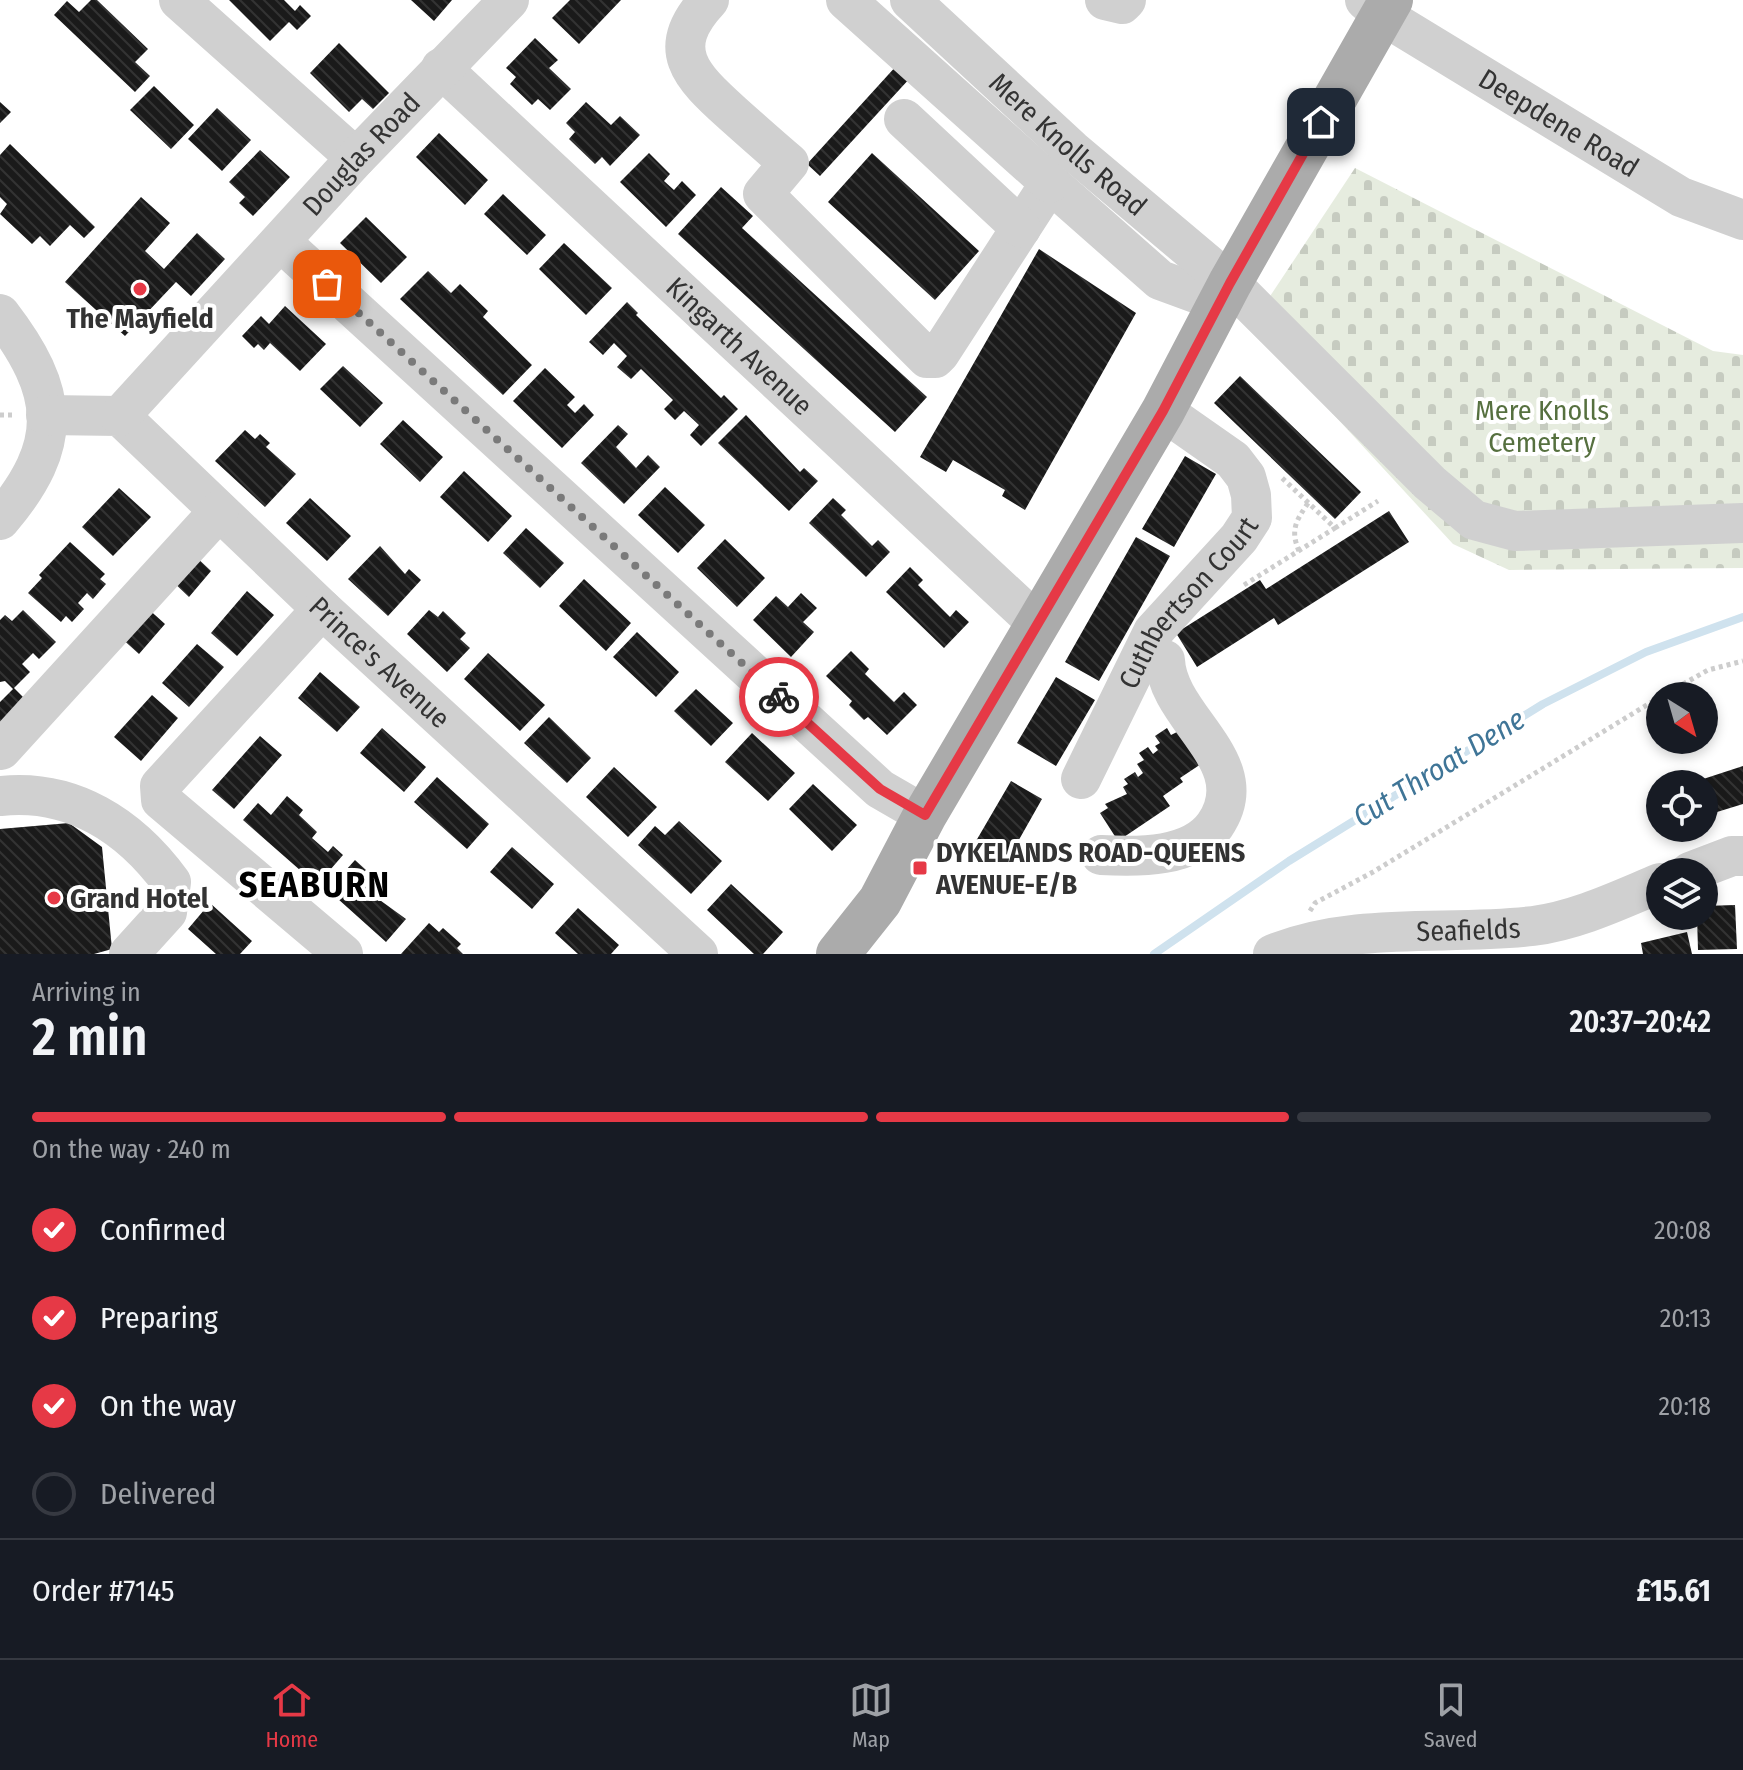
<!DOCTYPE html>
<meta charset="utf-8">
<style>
body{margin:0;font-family:"Fira Sans Condensed",sans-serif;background:#20242c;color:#f1f3f6;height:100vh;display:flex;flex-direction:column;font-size:30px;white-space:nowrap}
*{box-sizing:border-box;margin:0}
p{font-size:26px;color:#9ea1a6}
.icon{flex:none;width:44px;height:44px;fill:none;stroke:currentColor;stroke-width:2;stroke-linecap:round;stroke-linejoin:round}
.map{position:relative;height:954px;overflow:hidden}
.panel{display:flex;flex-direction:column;background:#171b24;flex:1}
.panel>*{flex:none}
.needle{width:52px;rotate:143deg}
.fabs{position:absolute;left:1646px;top:682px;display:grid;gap:16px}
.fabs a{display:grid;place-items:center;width:72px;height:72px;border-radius:50%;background:#171b24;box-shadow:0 4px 12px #0003;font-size:40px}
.pin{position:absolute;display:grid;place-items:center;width:68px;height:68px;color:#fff;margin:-34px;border-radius:16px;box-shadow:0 4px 12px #0006}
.courier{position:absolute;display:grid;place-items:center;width:80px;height:80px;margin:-40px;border:6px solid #e63946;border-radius:50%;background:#fff;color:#222;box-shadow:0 2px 10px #0007}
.head em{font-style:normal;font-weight:600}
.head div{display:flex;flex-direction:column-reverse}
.head{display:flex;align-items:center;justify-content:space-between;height:136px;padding:0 32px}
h1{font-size:52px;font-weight:600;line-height:60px}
.bar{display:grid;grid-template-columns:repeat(4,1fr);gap:12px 8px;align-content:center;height:96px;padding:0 32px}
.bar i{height:10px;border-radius:6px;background:#363941}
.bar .selected{background:#e63946}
.bar p{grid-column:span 4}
.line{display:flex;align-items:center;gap:20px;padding:0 32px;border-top:2px solid #363941}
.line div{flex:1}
ol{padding:0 32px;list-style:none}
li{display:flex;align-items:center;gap:24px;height:88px}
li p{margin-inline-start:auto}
li .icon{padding:8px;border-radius:50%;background:#e63946;color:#fff;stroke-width:4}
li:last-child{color:#9ea1a6}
li i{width:44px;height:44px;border:4px solid #363941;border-radius:50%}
.tabs{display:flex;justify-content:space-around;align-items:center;height:112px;border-top:2px solid #363941;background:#171b24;font-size:22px;color:#9ea1a6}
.tabs a{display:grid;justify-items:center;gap:4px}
.tabs .selected{color:#e63946}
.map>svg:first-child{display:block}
</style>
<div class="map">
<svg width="1743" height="954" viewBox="0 0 1743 954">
<defs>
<pattern id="cemetery-stones" width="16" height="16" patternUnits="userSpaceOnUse" patternTransform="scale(2)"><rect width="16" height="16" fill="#e6ecdf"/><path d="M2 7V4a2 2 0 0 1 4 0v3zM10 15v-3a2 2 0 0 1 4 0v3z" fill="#c6cbc0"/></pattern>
<pattern id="building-back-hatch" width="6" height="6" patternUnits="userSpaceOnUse" patternTransform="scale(2)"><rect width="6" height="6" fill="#1a1a1a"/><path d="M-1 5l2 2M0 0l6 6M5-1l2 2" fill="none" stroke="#333"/></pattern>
</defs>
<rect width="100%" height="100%" fill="#fff"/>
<path fill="url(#cemetery-stones)" d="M1355 168 1713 351 1743 355V568L1509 570 1453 544 1251 325Z"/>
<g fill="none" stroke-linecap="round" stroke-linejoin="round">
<path stroke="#cfe2ee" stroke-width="8" d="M1154 954 1289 861 1543 704 1646 652 1743 617"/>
</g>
<path fill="url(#building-back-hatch)" d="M91 0H97L148 49 135 62 150 76 135 92 54 15 67 1 79 12Z
M229 0H284L295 11 300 5 311 16 297 30 289 22 270 41Z
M411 0H452L434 21Z
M570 0H621L579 44 552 18Z
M535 38 558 60 549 68 571 89 550 110 538 99 532 105 510 84 516 77 506 68Z
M339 43 389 93 373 109 362 99 349 112 310 73Z
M898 64 911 77 820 176 807 164Z
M154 86 194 125 171 149 130 110Z
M0 102 11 112 0 123Z
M586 102 611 125 620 116 640 135 610 166 602 157 595 164 569 139 575 132 566 123Z
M217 108 251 140 222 171 188 139Z
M439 133 488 180 465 205 416 157Z
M10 144 95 227 84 238 70 225 50 246 40 236 32 244 0 214 7 204 0 197V155Z
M260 150 290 177 253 216 239 203 245 197 229 182Z
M649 153 670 174 664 181 674 190 682 181 696 195 666 227 620 182Z
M872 153 979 251 935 300 828 202Z
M721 187 753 216 742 228 927 397 895 432 678 234Z
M503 194 546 235 527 255 484 214Z
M141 197 170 223 145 251 164 269 197 233 225 259 191 296 176 282 125 336 65 282Z
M366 217 407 257 381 283 340 243Z
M564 243 612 288 586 315 539 269Z
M1039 249 1136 313 1025 510 1002 496 1005 490 953 460 946 472 920 457Z
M428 271 451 293 460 284 488 311 483 317 532 365 503 395 400 299Z
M627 302 638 313 636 315 721 398 724 395 738 409 701 446 690 435 699 425 684 411 675 420 664 409 673 400 641 369 631 379 617 367 627 356 614 343 603 355 589 342Z
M285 306 326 344 300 371 270 343 264 350 258 344 254 348 242 336 261 316 269 324Z
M343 366 383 403 360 427 320 389Z
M545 368 575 397 567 405 575 413 584 404 594 415 562 448 513 401Z
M1240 376 1361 492 1335 519 1214 403Z
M746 415 800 472 804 468 818 481 789 511 718 443Z
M403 420 443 457 420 482 380 444Z
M618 425 628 434 616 447 636 468 648 455 660 467 624 504 581 463Z
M245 430 255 439 260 434 270 443 266 447 296 474 265 507 215 461Z
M1185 456 1216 474 1174 547 1142 529Z
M464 471 512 516 488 542 440 497Z
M665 487 705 525 678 553 638 515Z
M119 488 151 517 113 556 82 527Z
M310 498 351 536 327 561 286 523Z
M833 498 846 510 841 515 872 546 878 540 890 552 866 577 809 523Z
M1389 511 1409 542 1278 625 1274 618 1197 667 1176 633 1260 580 1266 589Z
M526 528 564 563 540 588 503 553Z
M1136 537 1170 556 1099 681 1065 662Z
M725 539 765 578 737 607 697 568Z
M70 542 105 574 100 579 106 584 93 599 87 593 78 603 84 609 72 622 66 616 61 622 28 593 42 578 39 575Z
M380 546 405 574 409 569 421 580 388 616 348 579Z
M193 554 211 571 189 597 170 579Z
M910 567 923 580 918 585 950 617 956 610 969 622 944 648 886 592Z
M584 579 631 623 606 651 559 606Z
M247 591 274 615 237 656 211 633Z
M801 593 817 608 803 622 814 632 791 657 753 620 776 596 788 607Z
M145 606 165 624 139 654 119 636Z
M23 610 56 642 39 659 33 653 22 664 30 672 13 689 5 681 0 682V620L5 615 12 621Z
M429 610 438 617 443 611 466 633 460 639 470 648 447 672 407 634Z
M637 632 679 672 656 697 613 657Z
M197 644 224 667 189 707 162 683Z
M851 651 869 669 865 674 894 702 904 692 917 705 887 735 868 717 864 720 849 705 852 701 826 676Z
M488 653 545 705 520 731 464 679Z
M320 672 360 707 337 732 298 698Z
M1056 677 1095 700 1056 766 1017 743Z
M14 688 30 704 0 734V702Z
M696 689 733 723 711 746 674 711Z
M152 695 178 718 141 761 114 737Z
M549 717 591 758 567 783 524 743Z
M382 728 426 767 404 792 360 753Z
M1167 728 1171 735 1179 731 1201 764 1180 778 1183 782 1163 796 1170 806 1118 841 1100 813 1108 808 1105 804 1127 794 1123 787 1128 784 1124 779 1135 772 1138 777 1143 773 1137 764 1144 760 1139 753 1148 747 1153 754 1158 750 1155 746 1160 743 1155 736Z
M752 733 795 773 768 801 725 762Z
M260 736 282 755 234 809 212 790Z
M1743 766V804L1704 816V784L1691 783Z
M614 767 657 807 628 837 586 797Z
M437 777 489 824 467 849 414 802Z
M1011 781 1042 799 1008 859 976 841Z
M813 784 857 825 832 851 789 809Z
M287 796 303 810 299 815 317 832 312 838 328 852 333 846 343 855 317 885 243 820 258 803 271 815Z
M679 821 722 861 691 894 638 845 655 826 665 835Z
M69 823 102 847 112 949 94 954H0V829Z
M512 847 554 884 532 909 490 872Z
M355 860 366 870 359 878 367 884 374 876 386 887 377 898 406 919 386 942 328 890Z
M731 884 783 932 763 954H754L707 910Z
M210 903 252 941 240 954H216L188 929Z
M1735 905 1737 949 1698 950 1697 916H1704V906Z
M578 908 619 945 611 954H578L555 933Z
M429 923 439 932 443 928 461 944 457 948 463 954H401Z
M1687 932 1692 954H1643L1641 943Z"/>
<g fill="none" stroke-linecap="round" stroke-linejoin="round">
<path stroke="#cdcdcd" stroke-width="5" stroke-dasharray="4 4" stroke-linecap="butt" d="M0 415H15
M1335 528 1378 501
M1299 551C1290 530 1296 521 1308 503
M1244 585 1335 528 1281 477
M1662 696 1708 670 1743 661
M1310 911 1315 903 1373 872 1660 697"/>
<g stroke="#d0d0d0" stroke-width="40">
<path d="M179 0 356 158"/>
<path d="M709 0C663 49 691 76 732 113 751 130 770 147 789 163L763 194 927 358H935L940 353 1050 183 1160 280 1220 302"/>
<path d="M846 0 1050 183"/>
<path id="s1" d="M910 0 1072 150 1230 283 1430 483 1474 520 1515 531 1743 523"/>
<path d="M1105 0 1122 4 1126 0"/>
<path id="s2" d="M1365 0 1382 15 1681 197 1743 220"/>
<path id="s3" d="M441 68 1037 623"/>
<path d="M904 119 1021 228"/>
<path d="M281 242 880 789 925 815"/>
<path d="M0 314C60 392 65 444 0 520"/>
<path id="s4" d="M46 415 120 416 322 609 698 954"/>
<path id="s5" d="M120 416 356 158 509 0"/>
<path d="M322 609 160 786 161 800 343 954"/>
<path d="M1 750 219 511"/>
<path id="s6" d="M1081 779 1153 632 1239 538 1252 518 1251 495 1246 477 1233 460 1163 411"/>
<path d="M0 796C72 788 130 826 171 882L167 912 129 954"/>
<path d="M1101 855C1139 857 1192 858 1215 825 1258 762 1167 719 1165 660"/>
<path d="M1690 872 1732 856H1743"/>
<path id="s7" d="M1273 954C1357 921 1446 936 1533 926 1578 920 1619 900 1660 883"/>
</g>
<path stroke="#ababab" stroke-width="44" d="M838 954 880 901 925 815 1163 411 1230 283 1391 0"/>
</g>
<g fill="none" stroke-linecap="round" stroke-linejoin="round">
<path stroke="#7a7a7a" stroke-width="8" stroke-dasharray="0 14.4" d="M327 284 779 697"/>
<path stroke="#e63946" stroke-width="10" d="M779 697 880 789 925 815 1163 411 1230 283 1321 122"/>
</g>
<g fill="#e63946" stroke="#fff" stroke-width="3">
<circle cx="140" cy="289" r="8"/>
<rect x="912" y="860" width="16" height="16" rx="4"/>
<circle cx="54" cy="898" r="8"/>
</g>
<g text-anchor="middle" stroke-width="8" stroke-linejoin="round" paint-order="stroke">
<g font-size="28" fill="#333" stroke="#fff">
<text dy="10" stroke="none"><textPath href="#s2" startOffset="230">Deepdene Road</textPath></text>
<text dy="10" stroke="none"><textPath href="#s1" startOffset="214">Mere Knolls Road</textPath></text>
<text dy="10" stroke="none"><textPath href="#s5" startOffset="356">Douglas Road</textPath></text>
<text dy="10" stroke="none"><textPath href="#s3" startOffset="408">Kingarth Avenue</textPath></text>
<text dy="10" stroke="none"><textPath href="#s6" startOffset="208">Cuthbertson Court</textPath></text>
<text dy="10" stroke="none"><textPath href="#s4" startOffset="432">Prince's Avenue</textPath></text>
<text dy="10" stroke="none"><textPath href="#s7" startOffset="198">Seafields</textPath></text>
</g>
<g font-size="28" font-weight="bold" fill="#333" stroke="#fff" text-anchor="start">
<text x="140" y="328" text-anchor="middle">The Mayfield</text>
<text x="936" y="862">DYKELANDS ROAD-QUEENS<tspan x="936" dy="32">AVENUE-E/B</tspan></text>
<text x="70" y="908">Grand Hotel</text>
</g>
<g font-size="28" fill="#56703f" stroke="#fff">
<text x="1542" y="420">Mere Knolls<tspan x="1542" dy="32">Cemetery</tspan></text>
</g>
<g font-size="30" font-style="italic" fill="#3f7597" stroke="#fff">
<text transform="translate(1439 768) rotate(-32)" y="10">Cut Throat Dene</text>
</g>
<g font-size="36" font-weight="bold" letter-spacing="2" fill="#000" stroke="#fff">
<text x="315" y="897">SEABURN</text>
</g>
</g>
</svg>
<div class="fabs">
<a><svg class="needle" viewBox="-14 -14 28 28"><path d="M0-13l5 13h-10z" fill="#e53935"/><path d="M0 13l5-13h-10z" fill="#9ea1a6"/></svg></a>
<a><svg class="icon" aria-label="locate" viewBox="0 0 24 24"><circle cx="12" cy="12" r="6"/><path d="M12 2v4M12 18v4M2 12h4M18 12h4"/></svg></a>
<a><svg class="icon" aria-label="layers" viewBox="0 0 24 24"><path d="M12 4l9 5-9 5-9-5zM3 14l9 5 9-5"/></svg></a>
</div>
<div class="pin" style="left:327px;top:284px;background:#ea580c"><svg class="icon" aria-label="bag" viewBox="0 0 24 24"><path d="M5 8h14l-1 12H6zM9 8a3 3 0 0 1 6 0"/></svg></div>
<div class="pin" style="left:1321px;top:122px;background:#1f2937"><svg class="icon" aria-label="home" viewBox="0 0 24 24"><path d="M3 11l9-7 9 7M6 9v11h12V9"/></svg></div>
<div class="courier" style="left:779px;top:697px"><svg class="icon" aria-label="bike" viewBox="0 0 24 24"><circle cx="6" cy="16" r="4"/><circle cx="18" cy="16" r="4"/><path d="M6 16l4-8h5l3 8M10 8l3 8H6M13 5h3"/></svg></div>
</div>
<section class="panel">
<div class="head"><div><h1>2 min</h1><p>Arriving in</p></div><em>20:37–20:42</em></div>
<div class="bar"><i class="selected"></i><i class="selected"></i><i class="selected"></i><i></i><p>On the way · 240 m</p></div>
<ol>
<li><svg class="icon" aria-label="check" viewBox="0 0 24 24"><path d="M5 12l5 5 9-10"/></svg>Confirmed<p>20:08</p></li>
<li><svg class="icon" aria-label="check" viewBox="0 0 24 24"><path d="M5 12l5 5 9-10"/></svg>Preparing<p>20:13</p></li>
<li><svg class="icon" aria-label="check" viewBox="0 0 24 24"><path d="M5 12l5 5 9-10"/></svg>On the way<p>20:18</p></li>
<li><i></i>Delivered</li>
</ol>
<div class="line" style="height:104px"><div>Order #7145</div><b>£15.61</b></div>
</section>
<nav class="tabs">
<a class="selected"><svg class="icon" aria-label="home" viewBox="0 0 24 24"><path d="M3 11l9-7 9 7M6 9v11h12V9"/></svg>Home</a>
<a><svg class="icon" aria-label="map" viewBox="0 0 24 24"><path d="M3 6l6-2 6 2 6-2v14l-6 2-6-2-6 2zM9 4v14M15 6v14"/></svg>Map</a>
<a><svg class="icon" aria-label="saved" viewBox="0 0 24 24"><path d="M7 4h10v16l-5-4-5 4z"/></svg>Saved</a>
</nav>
